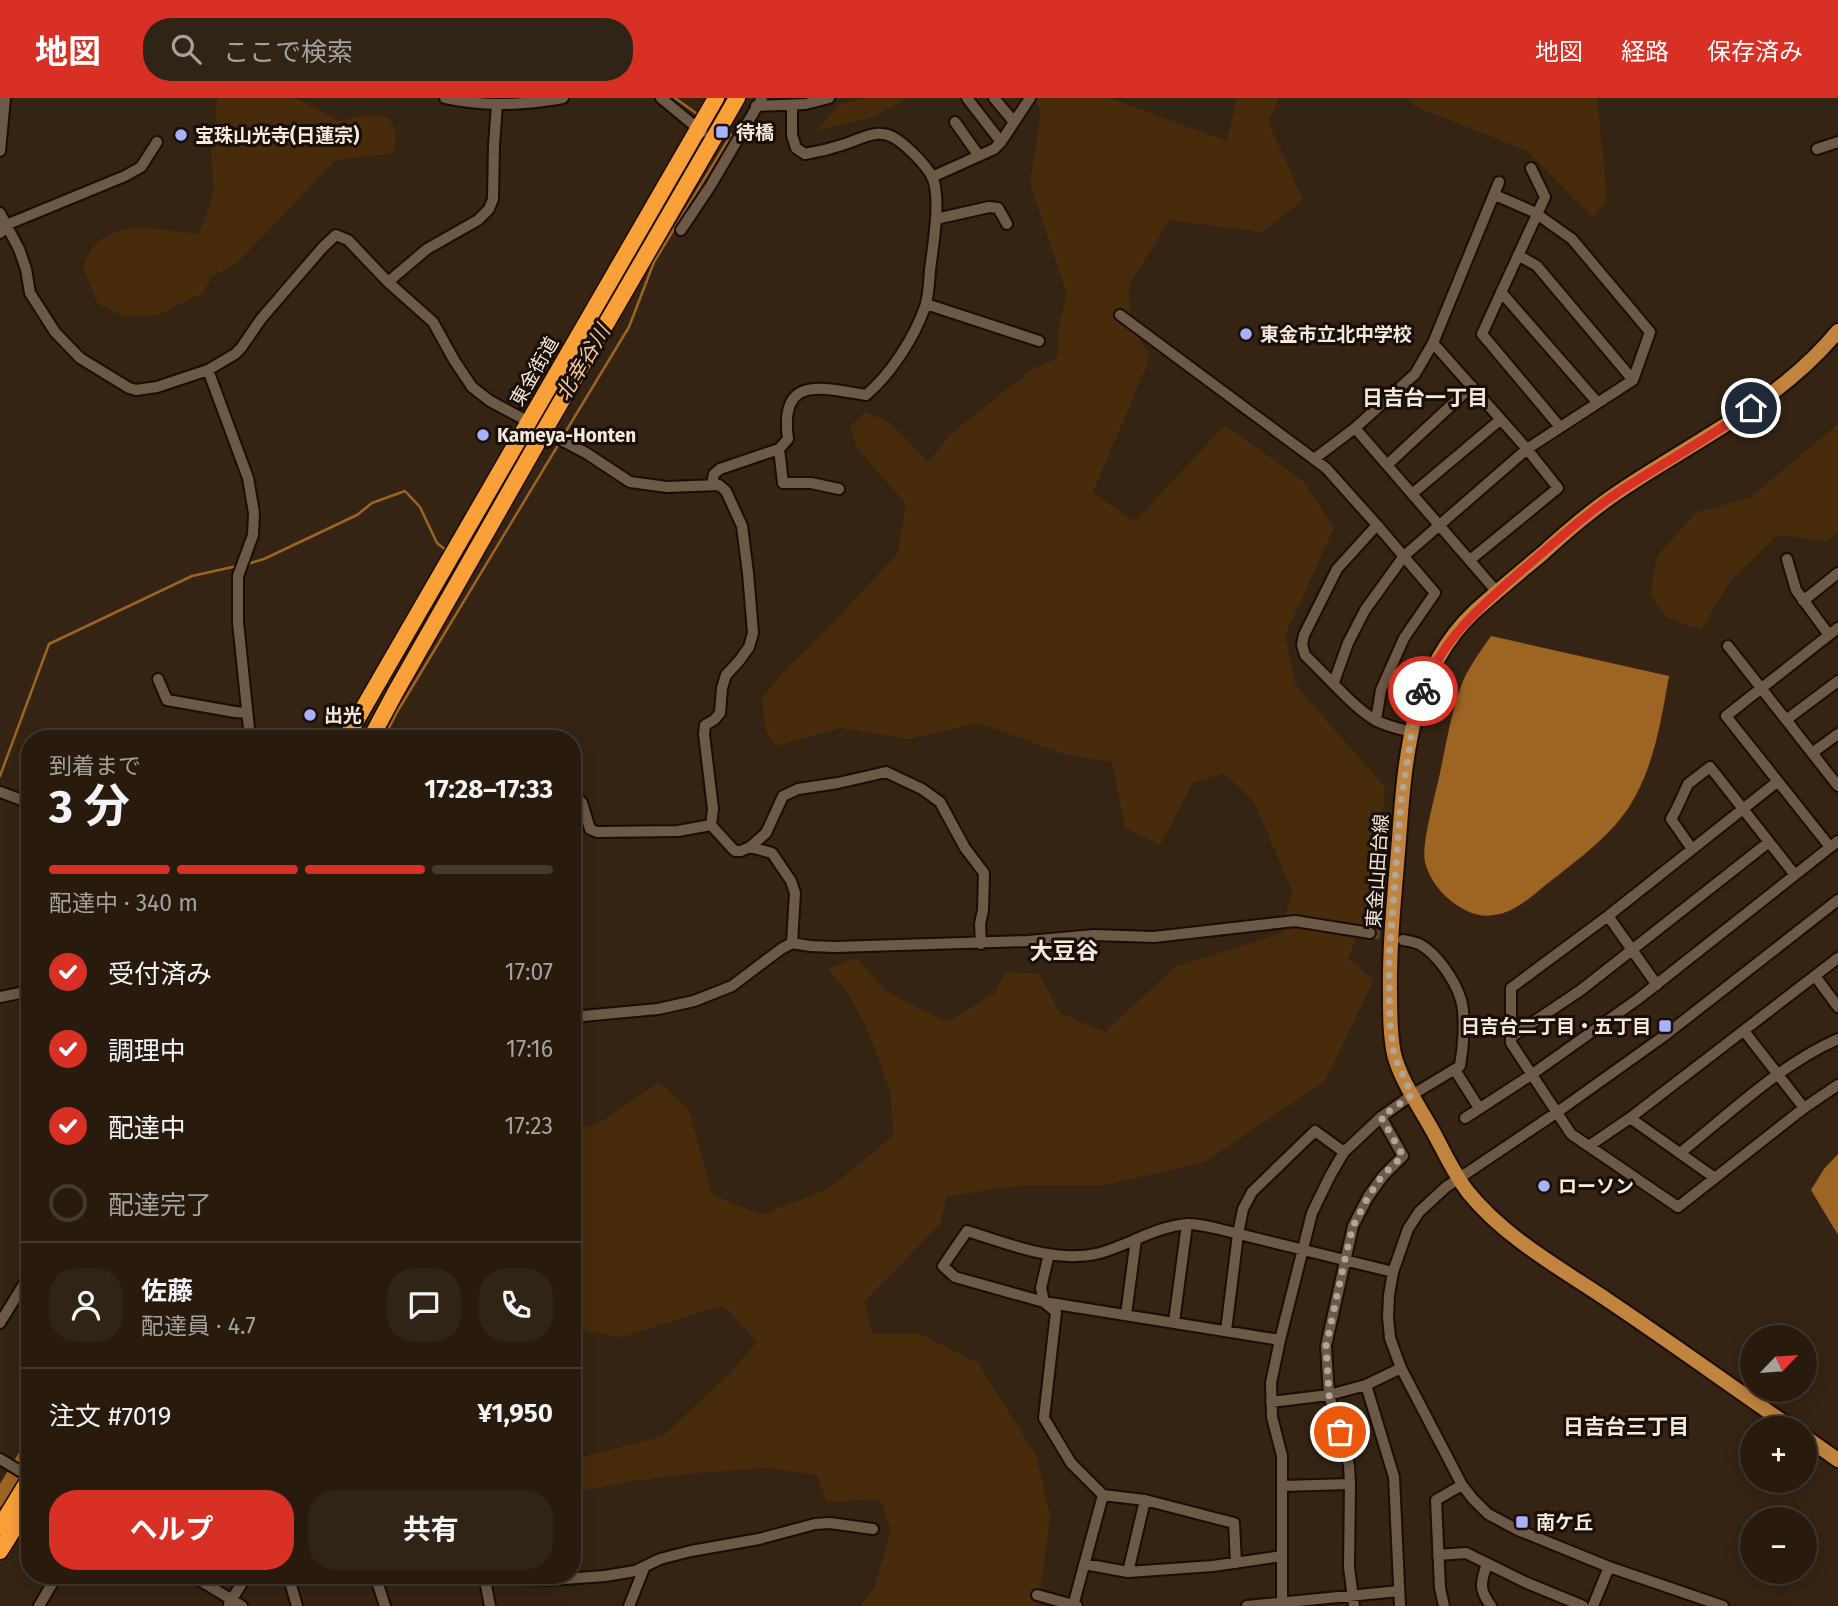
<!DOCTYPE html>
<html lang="ja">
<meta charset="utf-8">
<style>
body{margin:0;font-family:"Fira Sans","Noto Sans JP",sans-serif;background:#302417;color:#f1f3f6;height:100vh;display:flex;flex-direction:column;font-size:26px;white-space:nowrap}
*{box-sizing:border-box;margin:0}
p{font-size:23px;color:#a5a19e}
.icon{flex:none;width:38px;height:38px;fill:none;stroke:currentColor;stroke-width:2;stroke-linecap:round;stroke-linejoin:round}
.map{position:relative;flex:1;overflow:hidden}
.panel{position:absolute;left:21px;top:632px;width:560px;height:854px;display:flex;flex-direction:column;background:#281b0e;border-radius:28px;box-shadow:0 4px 18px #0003,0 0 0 2px #44392e}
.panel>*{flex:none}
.needle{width:46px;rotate:65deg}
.buttons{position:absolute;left:1740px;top:1227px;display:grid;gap:14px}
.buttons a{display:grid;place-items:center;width:77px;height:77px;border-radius:50%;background:#281b0e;box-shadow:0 4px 18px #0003,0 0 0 2px #44392e;font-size:35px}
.pin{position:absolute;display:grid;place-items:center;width:60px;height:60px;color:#fff;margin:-30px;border:4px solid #fff;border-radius:50%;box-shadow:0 2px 7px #0007}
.courier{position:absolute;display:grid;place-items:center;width:70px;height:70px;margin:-35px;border:5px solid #d93025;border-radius:50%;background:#fff;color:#222;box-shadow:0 2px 9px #0007}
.headline em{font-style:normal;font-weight:700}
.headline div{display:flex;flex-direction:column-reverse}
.headline{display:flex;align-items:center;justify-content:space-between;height:119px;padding:0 28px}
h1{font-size:46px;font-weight:700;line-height:52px}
.bar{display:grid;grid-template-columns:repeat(4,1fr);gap:10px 7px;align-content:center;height:84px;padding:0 28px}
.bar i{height:9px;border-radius:5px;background:#44392e}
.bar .selected{background:#d93025}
.bar p{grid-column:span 4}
.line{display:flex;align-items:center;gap:18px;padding:0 28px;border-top:2px solid #44392e}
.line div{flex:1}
.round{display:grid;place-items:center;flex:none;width:74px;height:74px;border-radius:28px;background:#302417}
ol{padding:0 28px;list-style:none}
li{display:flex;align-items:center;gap:21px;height:77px}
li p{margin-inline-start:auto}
li .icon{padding:7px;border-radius:50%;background:#d93025;color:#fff;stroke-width:4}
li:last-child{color:#a5a19e}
li i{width:38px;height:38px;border:4px solid #44392e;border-radius:50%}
.button{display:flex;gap:14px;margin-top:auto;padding:14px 28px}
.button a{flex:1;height:80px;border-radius:28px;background:#d93025;color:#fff;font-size:28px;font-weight:700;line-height:80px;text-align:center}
.button a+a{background:#302417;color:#f1f3f6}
header{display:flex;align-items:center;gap:42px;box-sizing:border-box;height:98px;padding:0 35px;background:#d93025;color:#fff}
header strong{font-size:33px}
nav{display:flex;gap:38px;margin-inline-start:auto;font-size:24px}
.search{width:490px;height:63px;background:#302417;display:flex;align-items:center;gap:18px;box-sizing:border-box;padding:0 24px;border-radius:28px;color:#a5a19e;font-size:26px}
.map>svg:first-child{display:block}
</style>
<header>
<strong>地図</strong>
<div class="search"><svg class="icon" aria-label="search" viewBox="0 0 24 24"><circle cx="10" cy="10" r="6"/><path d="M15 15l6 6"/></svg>ここで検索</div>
<nav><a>地図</a><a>経路</a><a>保存済み</a></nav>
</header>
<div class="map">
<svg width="1838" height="1508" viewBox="0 0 1838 1508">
<rect width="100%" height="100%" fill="#352413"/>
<path fill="#482b0a" d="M217 0H295L340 23 366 17 389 20 396 35 393 55 336 62 238 164 211 179 203 195 157 217 125 218 98 206 83 170C85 165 87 159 90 154 114 117 164 134 199 136L214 94 211 51 215 32Z
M862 0H908L870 20 816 33 838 8Z
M1034 0H1109L1227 43 1237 0H1279L1268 24 1303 102 1262 134 1170 122 1129 187 1130 222 1150 260 1093 394 1134 424 1225 327 1303 383 1334 430 1285 537 1295 585 1316 611 1385 689 1376 794 1348 860 1374 882 1325 983 1205 1064 1105 1087H1024L947 1098 940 1126 864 1204 873 1236H920L978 1265 1037 1359 1050 1419 1038 1508H860L874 1490 891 1433 880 1401 827 1404 817 1377 767 1370 693 1375 632 1383 572 1395V1362L663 1338 729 1276 757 1244 723 1207 622 1239 572 1231V1029L595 1028 659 984 689 1012 712 1097 762 1117 828 1091 894 1037 890 993 866 928 846 892 828 871 856 860 888 894 947 924 995 895 1005 874 1039 876 1060 915 1105 934 1175 869 1282 835 1292 792 1254 704 1224 675 1193 685 1160 747 1125 730 1112 664 1068 657 978 625 909 641 841 630 776 648 766 632 762 601 785 572 817 542 898 455 906 406 857 350 850 329 865 314 889 324 928 364 952 335 1030 273 1057 260 1058 233 1067 195 1030 85 1041 13Z
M1408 0H1597L1607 100 1593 120 1527 53 1414 8Z
M1838 326V435L1826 443 1778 437 1731 482 1701 532 1666 519 1650 497 1657 458 1696 415 1751 399Z"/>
<path fill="#9d6424" d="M1491 538 1669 578C1661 623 1654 670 1629 709 1609 739 1580 760 1552 782 1535 795 1517 814 1494 817 1478 820 1464 813 1451 803 1439 793 1429 780 1425 764 1421 746 1436 695 1440 675 1446 646 1451 616 1461 588 1468 570 1480 554 1491 538Z
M1838 1056V1137L1811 1092 1824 1071Z"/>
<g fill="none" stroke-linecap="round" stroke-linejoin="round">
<path stroke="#9d6424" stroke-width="2.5" d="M675 0 700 18
M563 338 629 229 654 164 731 37 724 33
M247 466 264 461 357 417 372 405 405 393 420 409 437 445 446 452
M384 640 397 614 560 344
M0 678 49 546 192 478 237 468"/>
<path stroke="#9d6424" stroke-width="16" d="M0 1401 30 1352"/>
<path stroke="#524231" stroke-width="10" stroke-dasharray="10 5" stroke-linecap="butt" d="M1370 835 1397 840"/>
<g stroke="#1c0d00" stroke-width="14">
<path id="minor" d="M445 0C483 9 524 7 563 0
M661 0 702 34
M967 0 1001 44
M994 0 1014 24
M756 8 806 6 829 0
M955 24 979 58
M1817 51 1838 44
M0 53 5 0
M1531 70 1545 99 1482 236 1560 329
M932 79 994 51 1001 44 1030 0
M0 115 19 151 26 171 30 195 55 234 80 260 129 290 136 292 157 289 208 272 235 256 241 250 261 221 323 149 336 137 348 142 388 184 427 151 478 122 489 111 493 101 494 47 497 6
M936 121 989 109 998 110 1007 126
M681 132 711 87 762 0
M0 135 6 127 125 78 141 69 157 44
M1518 157 1537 168 1633 282
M388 184 433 224 454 262 472 289 490 303 529 324
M1501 194 1597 304
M926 206 1039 243
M1120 217 1326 370 1377 427 1435 495 1404 540 1381 592 1376 622
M1433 245 1527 351 1558 390 1470 462
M208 272 248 380 254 415 253 437 238 478V524L250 640
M1355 330 1497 494
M544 333 586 355 630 384 667 389 719 387 726 393 742 428 748 475 753 535 749 549 739 563 726 577 722 590 720 615 714 622 705 627 704 636 713 711 711 727
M779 351 783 385H811L839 391
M1314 361 1355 330 1415 276 1433 245 1499 84
M1387 367 1472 288
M712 387 714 376 720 371 779 351 788 341C779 276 822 290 866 297 891 276 914 240 925 209 929 197 929 183 930 172 933 148 941 103 933 81 928 68 901 41 888 37 873 32 856 43 842 47 830 51 818 54 805 56L796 50 792 37V7
M1412 396 1500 322
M1377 427 1337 471 1304 537 1302 547 1305 557C1325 576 1352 608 1375 622 1386 628 1400 631 1412 634
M1787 461 1796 492 1829 537
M1803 503 1838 475
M1728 548 1838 688
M158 581 167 602 235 614 247 615
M1334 584 1348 545 1365 512 1404 458 1527 351 1633 282 1650 234 1572 141 1534 114 1495 97
M1786 622 1838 583
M154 638 166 640
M1812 655 1838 636
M1777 684 1608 818 1511 890V945L1571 1036 1678 1109 1804 1010 1838 987
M572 693 582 705 590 731 597 734 678 733 711 727
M0 694 30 705
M711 727 731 749 735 753H741L750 749 766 735 783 698 798 691 838 685 886 674 922 691 940 704 965 750 984 775 983 812 980 826 981 846
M750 749 772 755 791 783 795 795 792 845
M1830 749 1726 618 1838 530
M1692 751 1671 721 1676 712 1688 686 1710 669 1795 777
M1608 818 1657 887
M1815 878 1838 909
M0 899 30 893
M572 919 658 911 694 903 732 888 781 851 792 845 810 848 835 849 1028 843 1094 837 1154 839 1295 823 1370 835
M1744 933 1804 1010
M1511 939 1581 892 1769 744
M1455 972 1479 1010
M1465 1020 1531 977 1638 901 1838 743
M1630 1020 1715 1080
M1589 1048 1630 1020 1838 860
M1680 1055C1728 1017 1782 965 1838 941
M1049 1156 1041 1190 1044 1204 1056 1214 1044 1320 1071 1365 1103 1397 1145 1402 1234 1425 1236 1465
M1126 1217 1136 1141
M1174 1224 1187 1126
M0 1225 30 1176
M1226 1233 1238 1136 1243 1111 1252 1094 1315 1033 1344 1054
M1280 1242 1044 1204 955 1179 943 1168 967 1133C1009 1146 1056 1166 1100 1155 1129 1147 1157 1128 1188 1126 1197 1126 1206 1128 1215 1130L1393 1174
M1366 1287 1394 1379 1400 1508
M1271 1304 1329 1297 1366 1287 1401 1270
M0 1361 30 1379
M1282 1388 1350 1386
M1438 1457 1466 1455 1527 1485 1583 1508
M1487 1465C1481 1485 1478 1490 1491 1508
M1084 1466 1128 1474 1213 1468 1282 1458
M1128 1474 1145 1402
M191 1477 242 1508
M288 1477 297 1508
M375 1477 385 1508
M484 1477 490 1508
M500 1477 520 1481 550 1482 605 1478 635 1473 660 1461 691 1453 759 1441 815 1426 830 1425 873 1431
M1037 1497 1077 1508
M1282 1505V1358L1272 1319 1271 1285 1280 1242 1312 1115 1330 1078 1344 1054 1381 1019 1412 997 1460 968C1463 951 1466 920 1461 902 1456 884 1437 855 1419 846 1414 844 1408 843 1403 842
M229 1506 247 1477
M39 1508 57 1477
M629 1508 645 1468
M1073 1508 1103 1397
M1247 1508 1399 1493
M1354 1508 1349 1469 1350 1386 1349 1367 1329 1297 1326 1248 1353 1128 1368 1099 1383 1078 1403 1058 1381 1019
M1444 1508 1440 1490 1436 1402 1462 1387
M1593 1508 1609 1469
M1723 1508 1609 1469 1518 1432 1488 1416 1473 1401 1462 1387 1401 1270 1390 1240 1388 1219 1389 1197 1393 1174 1408 1131 1419 1114 1446 1089 1556 1015 1664 938 1838 802"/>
</g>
<g stroke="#1c0d00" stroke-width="18">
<path id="major" d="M1792 1330C1731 1288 1670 1244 1609 1203 1560 1170 1505 1140 1468 1094 1451 1072 1441 1046 1427 1023 1415 1002 1400 980 1394 956 1390 937 1390 917 1390 897 1389 845 1395 793 1399 741 1405 659 1411 574 1474 514 1496 494 1519 475 1542 456 1566 434 1590 413 1617 395 1693 343 1779 305 1838 233
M1804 1338 1838 1362"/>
</g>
<g stroke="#1c0d00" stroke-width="19">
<path id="highway" d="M346 640 716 0
M371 640 395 595 544 333 737 0
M0 1429 30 1380
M0 1453 30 1405"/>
</g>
<use href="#minor" stroke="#6c5947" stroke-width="10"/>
<use href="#major" stroke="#c1843f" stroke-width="14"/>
<use href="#highway" stroke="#faa039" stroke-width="16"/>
</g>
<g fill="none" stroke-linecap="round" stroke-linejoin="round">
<path stroke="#b2a497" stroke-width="7" stroke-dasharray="0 12.6" d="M1340 1334 1329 1297 1326 1248 1345 1161 1353 1128 1368 1099 1382 1078 1403 1058 1381 1019 1412 997 1394 957 1390 925 1389 862 1401 703 1412 634 1423 593"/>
<path stroke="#d93025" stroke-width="9" d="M1423 593C1441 542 1481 508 1520 474 1553 446 1584 417 1620 393 1663 365 1709 340 1751 310"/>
</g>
<g fill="#a7b1fc" stroke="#170f08" stroke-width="2.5">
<rect x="715" y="27" width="14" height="14" rx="3.5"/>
<circle cx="181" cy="37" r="7"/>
<circle cx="1246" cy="236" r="7"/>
<circle cx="483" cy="337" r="7"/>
<circle cx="310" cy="617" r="7"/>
<rect x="1658" y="921" width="14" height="14" rx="3.5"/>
<circle cx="1544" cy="1088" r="7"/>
<rect x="1515" y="1417" width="14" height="14" rx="3.5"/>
</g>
<g text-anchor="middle" stroke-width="6" stroke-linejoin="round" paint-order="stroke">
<g font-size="19" font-weight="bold" fill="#f5e9de" stroke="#170f08" text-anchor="start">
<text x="736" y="41">待橋</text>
<text x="195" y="44">宝珠山光寺(日蓮宗)</text>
<text x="1260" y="243">東金市立北中学校</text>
<text x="497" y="344">Kameya-Honten</text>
<text x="324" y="624">出光</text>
<text x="1651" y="935" text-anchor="end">日吉台二丁目・五丁目</text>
<text x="1558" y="1095">ローソン</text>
<text x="1536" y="1431">南ケ丘</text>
</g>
<g font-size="19" fill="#f5e9de" stroke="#170f08">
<text transform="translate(534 273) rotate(-60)" y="7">東金街道</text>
<text transform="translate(1377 773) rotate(-86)" y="7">東金山田台線</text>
</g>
<g font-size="21" font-style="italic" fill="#f7c798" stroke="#170f08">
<text transform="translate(583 265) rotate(-59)" y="7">北幸谷川</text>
</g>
<g font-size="21" font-weight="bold" fill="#f5e9de" stroke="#170f08">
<text x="1425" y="307">日吉台一丁目</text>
<text x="1626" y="1336">日吉台三丁目</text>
</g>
<g font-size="23" font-weight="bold" fill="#f5e9de" stroke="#170f08">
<text x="1064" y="861">大豆谷</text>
</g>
</g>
</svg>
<div class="buttons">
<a><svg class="needle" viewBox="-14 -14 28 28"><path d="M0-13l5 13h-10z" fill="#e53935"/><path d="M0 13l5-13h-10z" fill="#a5a19e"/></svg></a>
<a>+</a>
<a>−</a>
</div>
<div class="pin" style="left:1340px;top:1334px;background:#ea580c"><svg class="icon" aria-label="bag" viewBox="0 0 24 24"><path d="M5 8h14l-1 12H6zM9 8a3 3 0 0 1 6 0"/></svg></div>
<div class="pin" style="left:1751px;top:310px;background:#1f2937"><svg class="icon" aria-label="home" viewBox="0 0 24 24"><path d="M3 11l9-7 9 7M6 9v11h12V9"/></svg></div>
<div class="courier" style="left:1423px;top:593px"><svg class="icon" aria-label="bike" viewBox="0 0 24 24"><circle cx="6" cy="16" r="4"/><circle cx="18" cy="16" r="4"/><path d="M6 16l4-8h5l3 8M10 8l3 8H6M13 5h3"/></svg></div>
<section class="panel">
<div class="headline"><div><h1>3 分</h1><p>到着まで</p></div><em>17:28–17:33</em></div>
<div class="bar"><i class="selected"></i><i class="selected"></i><i class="selected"></i><i></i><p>配達中 · 340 m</p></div>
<ol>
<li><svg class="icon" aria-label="check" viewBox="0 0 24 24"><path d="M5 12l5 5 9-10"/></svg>受付済み<p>17:07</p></li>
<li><svg class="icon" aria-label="check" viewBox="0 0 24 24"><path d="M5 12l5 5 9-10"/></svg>調理中<p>17:16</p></li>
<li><svg class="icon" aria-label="check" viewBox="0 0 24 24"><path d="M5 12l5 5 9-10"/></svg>配達中<p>17:23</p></li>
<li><i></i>配達完了</li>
</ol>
<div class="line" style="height:126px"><a class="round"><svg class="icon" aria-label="person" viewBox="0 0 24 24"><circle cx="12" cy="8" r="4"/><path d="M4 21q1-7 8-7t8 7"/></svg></a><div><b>佐藤</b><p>配達員 · 4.7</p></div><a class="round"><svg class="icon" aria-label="chat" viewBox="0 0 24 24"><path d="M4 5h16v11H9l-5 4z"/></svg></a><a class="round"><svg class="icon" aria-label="phone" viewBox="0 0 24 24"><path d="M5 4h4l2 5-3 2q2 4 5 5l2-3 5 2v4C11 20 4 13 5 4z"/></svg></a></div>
<div class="line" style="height:91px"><div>注文 #7019</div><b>¥1,950</b></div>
<div class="button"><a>ヘルプ</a><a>共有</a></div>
</section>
</div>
